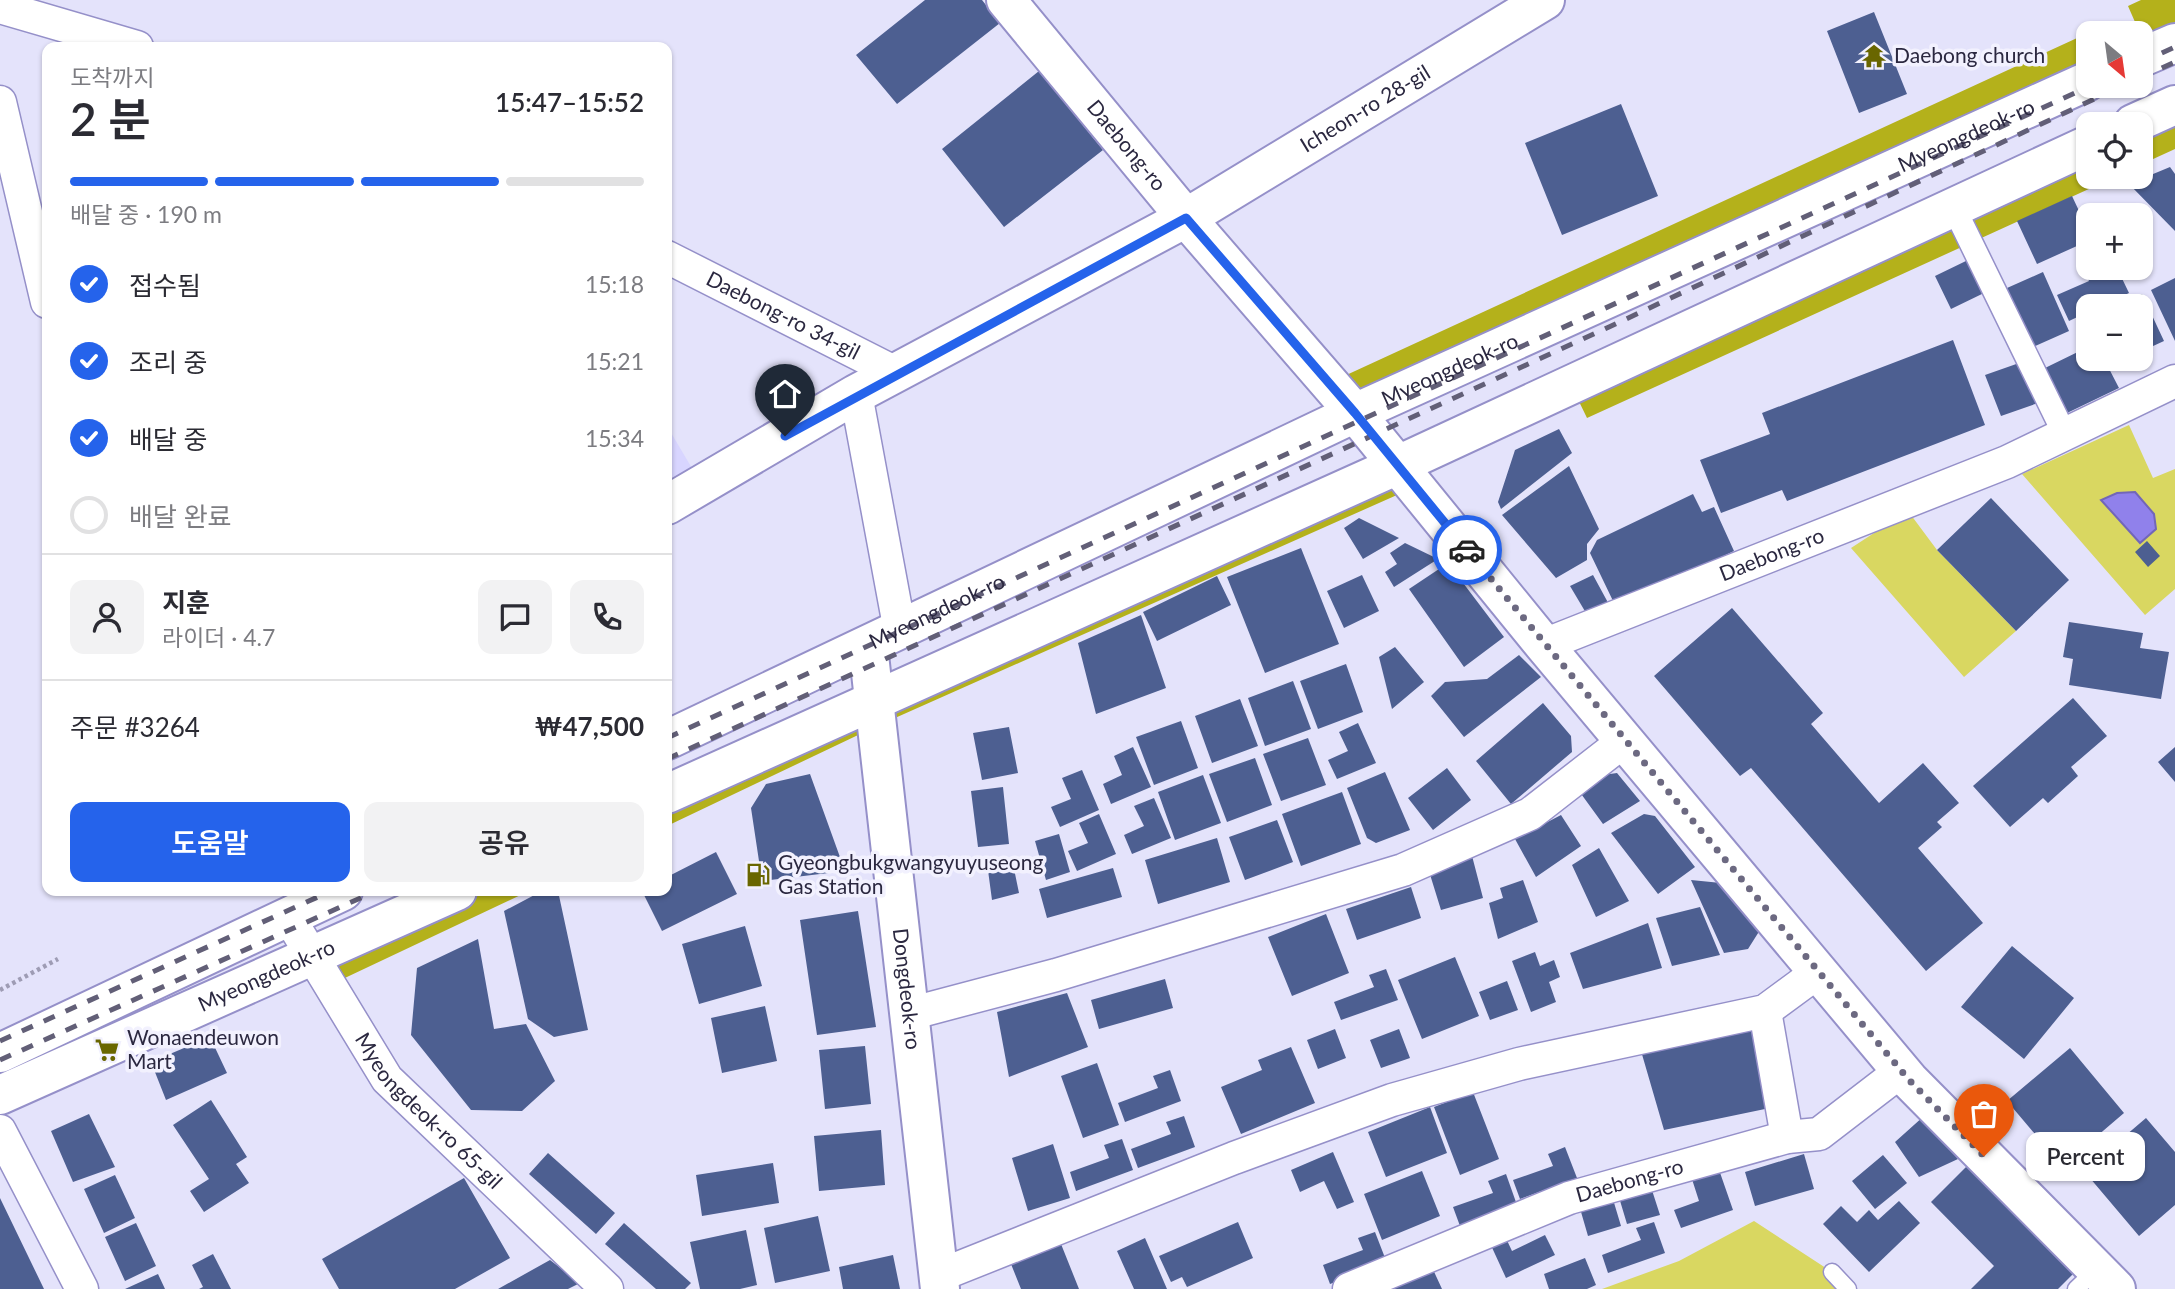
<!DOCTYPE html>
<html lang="ko">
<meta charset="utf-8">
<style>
body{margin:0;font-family:Lato,"Noto Sans KR",sans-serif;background:#f2f2f3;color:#2b2b33;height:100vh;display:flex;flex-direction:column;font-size:26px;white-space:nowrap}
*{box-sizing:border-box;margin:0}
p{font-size:23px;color:#7c7c81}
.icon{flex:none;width:38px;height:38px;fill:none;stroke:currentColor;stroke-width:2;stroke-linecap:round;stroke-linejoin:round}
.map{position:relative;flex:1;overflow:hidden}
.side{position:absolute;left:42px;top:42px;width:630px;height:854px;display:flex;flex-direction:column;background:#fff;border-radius:14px;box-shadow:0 2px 5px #0004}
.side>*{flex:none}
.needle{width:46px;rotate:151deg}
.controls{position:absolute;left:2076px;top:21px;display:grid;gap:14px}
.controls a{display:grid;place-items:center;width:77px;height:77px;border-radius:14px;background:#fff;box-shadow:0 2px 5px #0004;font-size:35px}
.pin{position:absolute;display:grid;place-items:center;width:60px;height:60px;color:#fff;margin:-72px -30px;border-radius:50% 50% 50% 0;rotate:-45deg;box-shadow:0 0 7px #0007}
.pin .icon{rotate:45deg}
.courier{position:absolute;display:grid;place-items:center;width:70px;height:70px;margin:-35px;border:5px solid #2563eb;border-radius:50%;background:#fff;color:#222;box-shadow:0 2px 9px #0007}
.bubble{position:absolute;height:49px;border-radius:14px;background:#fff;box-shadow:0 2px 5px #0004;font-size:23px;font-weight:600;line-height:49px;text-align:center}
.headline em{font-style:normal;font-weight:600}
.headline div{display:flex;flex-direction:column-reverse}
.headline{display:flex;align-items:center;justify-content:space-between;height:119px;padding:0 28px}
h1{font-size:46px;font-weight:600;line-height:52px}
.bar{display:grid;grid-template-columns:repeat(4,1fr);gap:10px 7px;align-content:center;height:84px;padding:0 28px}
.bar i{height:9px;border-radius:5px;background:#e1e1e2}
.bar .selected{background:#2563eb}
.bar p{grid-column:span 4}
.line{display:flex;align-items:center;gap:18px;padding:0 28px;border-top:2px solid #e1e1e2}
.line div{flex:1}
.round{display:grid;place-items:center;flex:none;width:74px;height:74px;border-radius:14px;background:#f2f2f3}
ol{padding:0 28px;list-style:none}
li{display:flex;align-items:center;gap:21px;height:77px}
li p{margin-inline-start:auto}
li .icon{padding:7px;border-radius:50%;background:#2563eb;color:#fff;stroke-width:4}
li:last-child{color:#7c7c81}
li i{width:38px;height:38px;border:4px solid #e1e1e2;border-radius:50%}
.cta{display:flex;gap:14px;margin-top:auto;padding:14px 28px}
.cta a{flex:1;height:80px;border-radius:14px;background:#2563eb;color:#fff;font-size:28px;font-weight:600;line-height:80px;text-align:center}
.cta a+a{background:#f2f2f3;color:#2b2b33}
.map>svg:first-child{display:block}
</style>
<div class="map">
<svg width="2175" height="1289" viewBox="0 0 2175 1289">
<rect width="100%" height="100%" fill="#e4e3fb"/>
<path fill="#d8d5ff" d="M667 426 696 475 667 492Z"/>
<path fill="#d9d761" d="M2129 425 2153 478 2175 469V589L2145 615 2022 474Z
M1908 511 1937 550 2016 631 1964 677 1851 548Z
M1754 1221 1832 1272 1848 1289H1602L1679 1261Z"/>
<path fill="#b4b11b" d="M2141 0H2175V43L2149 54 2128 6Z
M2088 33V82L1355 413 1329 383Z
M2175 105V149L2140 165V124Z
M2088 145V177H2115L1587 418 1571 385Z
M1398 465 1415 487 877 726 667 826V794Z
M457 891H529L330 985 313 957Z"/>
<path fill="#9081eb" stroke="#7266b8" stroke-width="2" d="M2135 492 2154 514 2156 529 2140 543 2101 500 2117 493Z"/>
<path fill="#4d5f91" d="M925 0H982L1000 23 897 104 856 55Z
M1874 12 1907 94 1859 113 1827 31Z
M1039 71 1103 150 1004 227 942 149Z
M1621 104 1658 196 1562 235 1525 143Z
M2170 167 2175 174V231L2129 184Z
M2072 196 2088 230V241L2037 264 2017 221Z
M2088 250V268H2117L2129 293 2101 306H2088V312L2069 321 2057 295 2089 281 2077 255Z
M1968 260 1984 293 1951 309 1935 276Z
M2043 272 2069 331 2033 347 2007 288Z
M2175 278V341L2151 290Z
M2142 294 2164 341 2140 352V306H2116Z
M1953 340 1985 425 1787 501 1782 490 1721 513 1700 460 1770 434 1762 413Z
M2088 347V359H2104L2119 388 2067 413 2045 368Z
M2022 362 2038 403 2001 416 1985 375Z
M1559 429 1572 453 1501 509 1498 502 1515 450Z
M1569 466 1599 529 1587 544V560L1556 578 1502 515Z
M1693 494 1702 512 1714 507 1734 551 1621 605 1614 603 1590 553 1597 540Z
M1991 498 2069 580 2016 631 1937 550Z
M1359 518 1399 538 1363 559 1344 528Z
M2147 541 2160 556 2148 567 2135 552Z
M1405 543 1438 559 1394 587 1385 572 1397 564 1390 553Z
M1301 548 1339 644 1265 673 1227 577Z
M1448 563 1504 637 1464 667 1409 589Z
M1362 575 1379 611 1344 628 1327 591Z
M1593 575 1612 610 1589 618 1570 586Z
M1217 576 1231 605 1157 641 1143 612Z
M1732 608 1823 713 1811 724 1879 803 1923 763 1959 803 1937 822 1942 827 1918 848 1983 923 1926 971 1751 768 1740 776 1654 676Z
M1141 615 1166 688 1096 714 1078 643Z
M2069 622 2143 633 2140 648 2169 652 2161 699 2069 685 2073 659 2063 657Z
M1395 647 1424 682 1392 709 1379 657Z
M1519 655 1541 677 1464 737 1431 696 1445 682 1487 679Z
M1346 664 1363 712 1318 729 1300 681Z
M1293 681 1311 729 1265 746 1248 698Z
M2073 698 2107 736 2071 767 2078 776 2048 803 2043 798 2010 827 1973 786Z
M1240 699 1258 746 1212 763 1195 716Z
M1543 703 1571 736 1572 752 1511 804 1476 761Z
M1181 721 1198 768 1154 785 1136 737Z
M1358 723 1376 763 1337 779 1328 760 1348 751 1339 732Z
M1009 727 1018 773 982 780 973 733Z
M1308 738 1326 785 1281 801 1263 754Z
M1133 747 1151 787 1111 804 1103 784 1122 775 1114 756Z
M2175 747V782L2158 762Z
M1255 758 1272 805 1227 822 1209 774Z
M1447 768 1471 800 1433 830 1408 798Z
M1082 770 1099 810 1060 827 1051 807 1071 799 1062 778Z
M1385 772 1410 830 1376 843 1367 838 1347 788Z
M1617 773 1640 801 1603 824 1579 791 1603 775Z
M810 774 845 871 762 881 751 808 766 784Z
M1203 775 1221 823 1175 840 1158 792Z
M1003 787 1009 844 978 847 971 791Z
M1342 792 1361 844 1301 866 1282 814Z
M1154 798 1171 838 1132 854 1124 835 1144 826 1134 806Z
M1099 814 1116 854 1077 871 1068 851 1088 843 1079 823Z
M1644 814 1655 816 1695 867 1658 894 1611 833Z
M1561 815 1581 846 1536 877 1515 839Z
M1277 820 1293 862 1245 880 1229 837Z
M1059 834 1070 872 1046 880 1035 841Z
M1217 838 1230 882 1158 904 1145 860Z
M1599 848 1629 901 1596 917 1572 865Z
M716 852 737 894 662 931 642 891H667V877Z
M1471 852 1483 898 1441 910 1428 868Z
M1012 859 1019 893 992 900 987 863Z
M1113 868 1122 897 1047 918 1039 889Z
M1523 880 1538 922 1498 939 1489 903 1503 898 1500 888Z
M1691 880 1721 883 1760 930 1748 949 1724 953Z
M1411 887 1421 918 1357 940 1346 909Z
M542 891H558L588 1030 554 1037 528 1019 504 911Z
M1700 907 1720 955 1672 966 1656 918Z
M858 911 876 1027 817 1035 800 920Z
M1326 914 1349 973 1292 996 1268 937Z
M1648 923 1662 968 1583 989 1570 953Z
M745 926 762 986 699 1004 682 944Z
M478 939 494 1029 526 1024 555 1081 522 1111 471 1110 411 1035 417 968Z
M2012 946 2074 998 2024 1059 1961 1007Z
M1535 952 1540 966 1554 960 1560 977 1549 982 1556 1002 1531 1012 1512 961Z
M1455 957 1479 1016 1422 1039 1398 980Z
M1386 969 1398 1000 1341 1020 1334 1002 1374 987 1369 975Z
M1165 979 1173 1008 1099 1029 1091 1000Z
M1507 981 1518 1010 1490 1020 1479 992Z
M1067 993 1088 1047 1009 1077 997 1012Z
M765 1006 777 1061 722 1073 711 1018Z
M1748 1022 1761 1036 1774 1103 1765 1109 1664 1130 1639 1044Z
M1335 1029 1346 1058 1318 1069 1307 1040Z
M1399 1029 1410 1058 1381 1068 1370 1040Z
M210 1037 227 1073 166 1100 151 1062Z
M865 1046 871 1104 825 1109 819 1050Z
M1291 1047 1315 1103 1241 1134 1221 1087 1262 1070 1258 1060Z
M2070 1048 2124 1113 2062 1166 2007 1101Z
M1097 1063 1119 1125 1083 1138 1061 1076Z
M1170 1070 1181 1101 1125 1122 1118 1103 1158 1088 1153 1076Z
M1473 1092 1499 1159 1460 1175 1434 1107Z
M211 1100 247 1157 236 1164 249 1183 204 1212 190 1191 209 1179 173 1125Z
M1430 1107 1447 1153 1386 1177 1368 1132Z
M89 1114 115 1167 73 1182 51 1131Z
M1184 1116 1195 1147 1138 1168 1131 1149 1171 1134 1166 1122Z
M1924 1116 1958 1159 1919 1177 1895 1142Z
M2146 1118 2175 1152V1205L2139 1236 2084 1171Z
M881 1130 885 1185 819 1191 814 1136Z
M1122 1139 1133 1170 1076 1191 1070 1172 1109 1158 1104 1145Z
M1053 1144 1070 1198 1028 1211 1012 1158Z
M1565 1147 1577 1178 1520 1199 1513 1180 1553 1166 1548 1154Z
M1333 1152 1354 1202 1337 1209 1324 1181 1300 1192 1291 1170Z
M548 1153 615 1213 596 1234 529 1174Z
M1804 1154 1814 1189 1755 1206 1745 1172Z
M1883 1155 1907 1183 1875 1209 1852 1181Z
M1977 1156 2083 1264 2058 1289H1971L1994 1266 1931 1202Z
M773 1163 779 1203 702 1216 696 1175Z
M1717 1164 1733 1210 1681 1228 1674 1210 1699 1201 1690 1173Z
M1422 1171 1440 1216 1382 1240 1364 1194Z
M1506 1174 1517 1205 1460 1226 1453 1207 1493 1193 1488 1181Z
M115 1175 135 1218 104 1233 84 1189Z
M464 1178 510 1258 455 1289H339L322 1259Z
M1650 1184 1660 1215 1627 1224 1618 1194Z
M1612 1196 1621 1226 1588 1236 1579 1205Z
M0 1198 44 1289H0Z
M1899 1201 1920 1223 1869 1272 1823 1224 1841 1206 1857 1222 1869 1210 1878 1220Z
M818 1216 830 1271 775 1283 764 1228Z
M1238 1222 1253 1258 1187 1287 1182 1277 1171 1282 1159 1256Z
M1654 1222 1665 1253 1608 1273 1602 1255 1641 1240 1636 1228Z
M136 1223 156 1266 125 1281 105 1237Z
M624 1223 691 1283 685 1289H656L605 1244Z
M746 1230 757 1285 740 1289H700L690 1242Z
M1375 1232 1387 1263 1330 1284 1323 1265 1363 1250 1358 1238Z
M1504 1234 1512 1251 1545 1235 1555 1255 1506 1278 1489 1241Z
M1145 1238 1167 1289H1134L1117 1251Z
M1059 1239 1079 1289H1021L1011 1264Z
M213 1254 231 1289H199L203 1287 192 1265Z
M893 1255 900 1289H843L839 1267Z
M1585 1258 1596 1285 1587 1289H1549L1544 1274Z
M550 1260 580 1283 568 1289H498Z
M1430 1263 1442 1289H1391L1388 1282Z
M158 1274 165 1289H125Z"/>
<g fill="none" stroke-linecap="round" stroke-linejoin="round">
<g stroke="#9590c9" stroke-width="19">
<path id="service" d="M1832 1272 1848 1289
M2076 1289 2097 1269"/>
</g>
<g stroke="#9590c9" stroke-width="26">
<path id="pedestrian" d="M1954 208 2065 435"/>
</g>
<g stroke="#9590c9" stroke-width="35">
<g id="minor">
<path d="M0 7 137 47"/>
<path d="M0 102 47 302"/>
<path id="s1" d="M667 257 898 374"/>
<path d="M856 394 900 631"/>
<path id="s2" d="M1544 645 2007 462 2175 381"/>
<path id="s3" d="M288 916 387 1079 607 1289"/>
<path d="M1765 1011 1787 1137"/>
<path d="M909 1014 1056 975 1403 870 1530 814 1624 741"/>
<path d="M0 1131 82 1289"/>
<path d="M938 1276 1234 1158 1392 1100 1519 1064 1765 1011 1818 972"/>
<path id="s4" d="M1349 1289 1569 1198 1787 1137 1819 1134 1901 1071"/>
</g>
</g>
<g stroke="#9590c9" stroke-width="42">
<g id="tertiary">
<path id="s5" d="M1006 0 1186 218 1355 413 1544 645 1909 1080 2116 1289"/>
<path id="s6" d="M667 505 856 394 1186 218 1545 0"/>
<path id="s7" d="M868 646 940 1289"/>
</g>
</g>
<g stroke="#9590c9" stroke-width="42">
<g id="secondary">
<path d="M2140 58 2175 43"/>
<path d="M2133 124 2175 105"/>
<path id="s8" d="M667 740 1355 413 2088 81"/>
<path d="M667 794 1398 465 2088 145"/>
<path d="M0 1053 343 891"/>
<path id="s9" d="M0 1095 457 891"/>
</g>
</g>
<path stroke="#9e9cb4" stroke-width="4.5" stroke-dasharray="3.5 3.5" stroke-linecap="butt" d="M0 990 58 959"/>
<use href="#service" stroke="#fff" stroke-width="16"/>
<use href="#pedestrian" stroke="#fff" stroke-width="23"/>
<use href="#minor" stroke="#fff" stroke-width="32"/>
<use href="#tertiary" stroke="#fff" stroke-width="38"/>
<use href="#secondary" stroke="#fff" stroke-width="38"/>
<path stroke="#625f77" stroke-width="5" stroke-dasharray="12 12" stroke-linecap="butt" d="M2140 63 2175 47
M2140 78 2175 62
M667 738 2090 86
M667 759 1609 327 2122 86
M0 1041 331 891
M0 1060 376 891"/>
</g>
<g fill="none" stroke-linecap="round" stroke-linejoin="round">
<path stroke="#6c6981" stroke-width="7" stroke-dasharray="0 12.6" d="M1467 550 1909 1080 1984 1156"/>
<path stroke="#2563eb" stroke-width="9" d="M785 436 1186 218 1355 413 1467 550"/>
</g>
<defs>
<g id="temple-bare" transform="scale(1.89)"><path d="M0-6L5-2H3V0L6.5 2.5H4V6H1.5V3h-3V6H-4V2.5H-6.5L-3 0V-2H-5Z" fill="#696600" stroke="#f2f1fe" stroke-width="2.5" paint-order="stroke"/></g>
<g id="fuel-bare" transform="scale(1.89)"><path d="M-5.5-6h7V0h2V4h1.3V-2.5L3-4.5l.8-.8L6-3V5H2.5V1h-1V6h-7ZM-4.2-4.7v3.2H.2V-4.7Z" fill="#696600" stroke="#f2f1fe" stroke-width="2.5" paint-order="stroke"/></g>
<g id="supermarket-bare" transform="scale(1.89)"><path d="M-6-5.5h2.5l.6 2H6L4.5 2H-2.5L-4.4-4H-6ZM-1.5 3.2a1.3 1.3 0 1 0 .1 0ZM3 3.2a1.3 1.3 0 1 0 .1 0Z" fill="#696600" stroke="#f2f1fe" stroke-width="2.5" paint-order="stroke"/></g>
</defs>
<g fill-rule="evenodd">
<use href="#temple-bare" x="1874" y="56"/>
<use href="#fuel-bare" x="758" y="875"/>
<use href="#supermarket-bare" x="107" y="1050"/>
</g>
<g text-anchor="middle" stroke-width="7" stroke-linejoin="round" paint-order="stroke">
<g font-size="21" fill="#2b2840" stroke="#f2f1fe" text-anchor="start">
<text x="1894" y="63">Daebong church</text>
<text x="778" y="870">Gyeongbukgwangyuyuseong<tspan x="778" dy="24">Gas Station</tspan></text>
<text x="127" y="1045">Wonaendeuwon<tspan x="127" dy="24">Mart</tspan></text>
</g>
<g font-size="21" fill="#2b2840" stroke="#f2f1fe">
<text dy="7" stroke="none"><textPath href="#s6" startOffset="803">Icheon-ro 28-gil</textPath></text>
<text dy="7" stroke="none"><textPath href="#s8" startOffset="1433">Myeongdeok-ro</textPath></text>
<text dy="7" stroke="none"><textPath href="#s5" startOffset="189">Daebong-ro</textPath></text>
<text dy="7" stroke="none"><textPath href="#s1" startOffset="130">Daebong-ro 34-gil</textPath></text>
<text dy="7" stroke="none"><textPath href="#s8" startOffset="866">Myeongdeok-ro</textPath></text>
<text dy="7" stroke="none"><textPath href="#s2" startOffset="245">Daebong-ro</textPath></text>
<text dy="7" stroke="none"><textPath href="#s8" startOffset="299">Myeongdeok-ro</textPath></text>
<text dy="7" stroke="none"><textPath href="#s9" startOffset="292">Myeongdeok-ro</textPath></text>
<text dy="7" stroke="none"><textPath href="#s7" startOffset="345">Dongdeok-ro</textPath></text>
<text dy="7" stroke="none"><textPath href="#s3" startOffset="242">Myeongdeok-ro 65-gil</textPath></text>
<text dy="7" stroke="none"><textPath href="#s4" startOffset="301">Daebong-ro</textPath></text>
</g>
</g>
</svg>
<div class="controls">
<a><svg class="needle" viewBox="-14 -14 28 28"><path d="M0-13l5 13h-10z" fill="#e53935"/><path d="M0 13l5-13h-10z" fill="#7c7c81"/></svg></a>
<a><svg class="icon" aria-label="locate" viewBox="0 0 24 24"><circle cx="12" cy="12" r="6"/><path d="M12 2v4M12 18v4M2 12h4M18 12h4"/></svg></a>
<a>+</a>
<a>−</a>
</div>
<div class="pin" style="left:1984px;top:1156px;background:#ea580c"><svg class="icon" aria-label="bag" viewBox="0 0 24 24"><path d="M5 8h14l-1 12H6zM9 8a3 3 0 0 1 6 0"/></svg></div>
<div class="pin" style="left:785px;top:436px;background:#1f2937"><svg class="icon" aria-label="home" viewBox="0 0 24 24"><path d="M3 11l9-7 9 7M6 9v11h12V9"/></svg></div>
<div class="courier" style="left:1467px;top:550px"><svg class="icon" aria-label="car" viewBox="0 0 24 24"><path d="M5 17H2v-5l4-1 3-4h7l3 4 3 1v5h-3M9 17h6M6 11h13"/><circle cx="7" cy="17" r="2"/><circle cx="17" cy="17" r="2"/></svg></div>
<div class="bubble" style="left:2026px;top:1132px;width:119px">Percent</div>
<section class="side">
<div class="headline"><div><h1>2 분</h1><p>도착까지</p></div><em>15:47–15:52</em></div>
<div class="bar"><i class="selected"></i><i class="selected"></i><i class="selected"></i><i></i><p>배달 중 · 190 m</p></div>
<ol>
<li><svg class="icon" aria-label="check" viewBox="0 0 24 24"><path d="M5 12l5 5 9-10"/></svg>접수됨<p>15:18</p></li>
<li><svg class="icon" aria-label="check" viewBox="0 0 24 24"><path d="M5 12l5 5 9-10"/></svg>조리 중<p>15:21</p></li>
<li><svg class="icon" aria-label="check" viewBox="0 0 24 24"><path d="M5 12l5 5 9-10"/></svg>배달 중<p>15:34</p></li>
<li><i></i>배달 완료</li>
</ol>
<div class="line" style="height:126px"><a class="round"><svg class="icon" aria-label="person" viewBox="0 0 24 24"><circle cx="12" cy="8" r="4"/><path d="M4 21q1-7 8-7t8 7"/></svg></a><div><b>지훈</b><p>라이더 · 4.7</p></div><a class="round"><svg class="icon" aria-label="chat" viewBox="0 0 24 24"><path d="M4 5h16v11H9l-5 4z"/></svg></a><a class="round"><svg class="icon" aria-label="phone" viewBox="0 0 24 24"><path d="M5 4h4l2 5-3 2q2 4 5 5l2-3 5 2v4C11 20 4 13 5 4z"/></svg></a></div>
<div class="line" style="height:91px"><div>주문 #3264</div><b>₩47,500</b></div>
<div class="cta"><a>도움말</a><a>공유</a></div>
</section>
</div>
